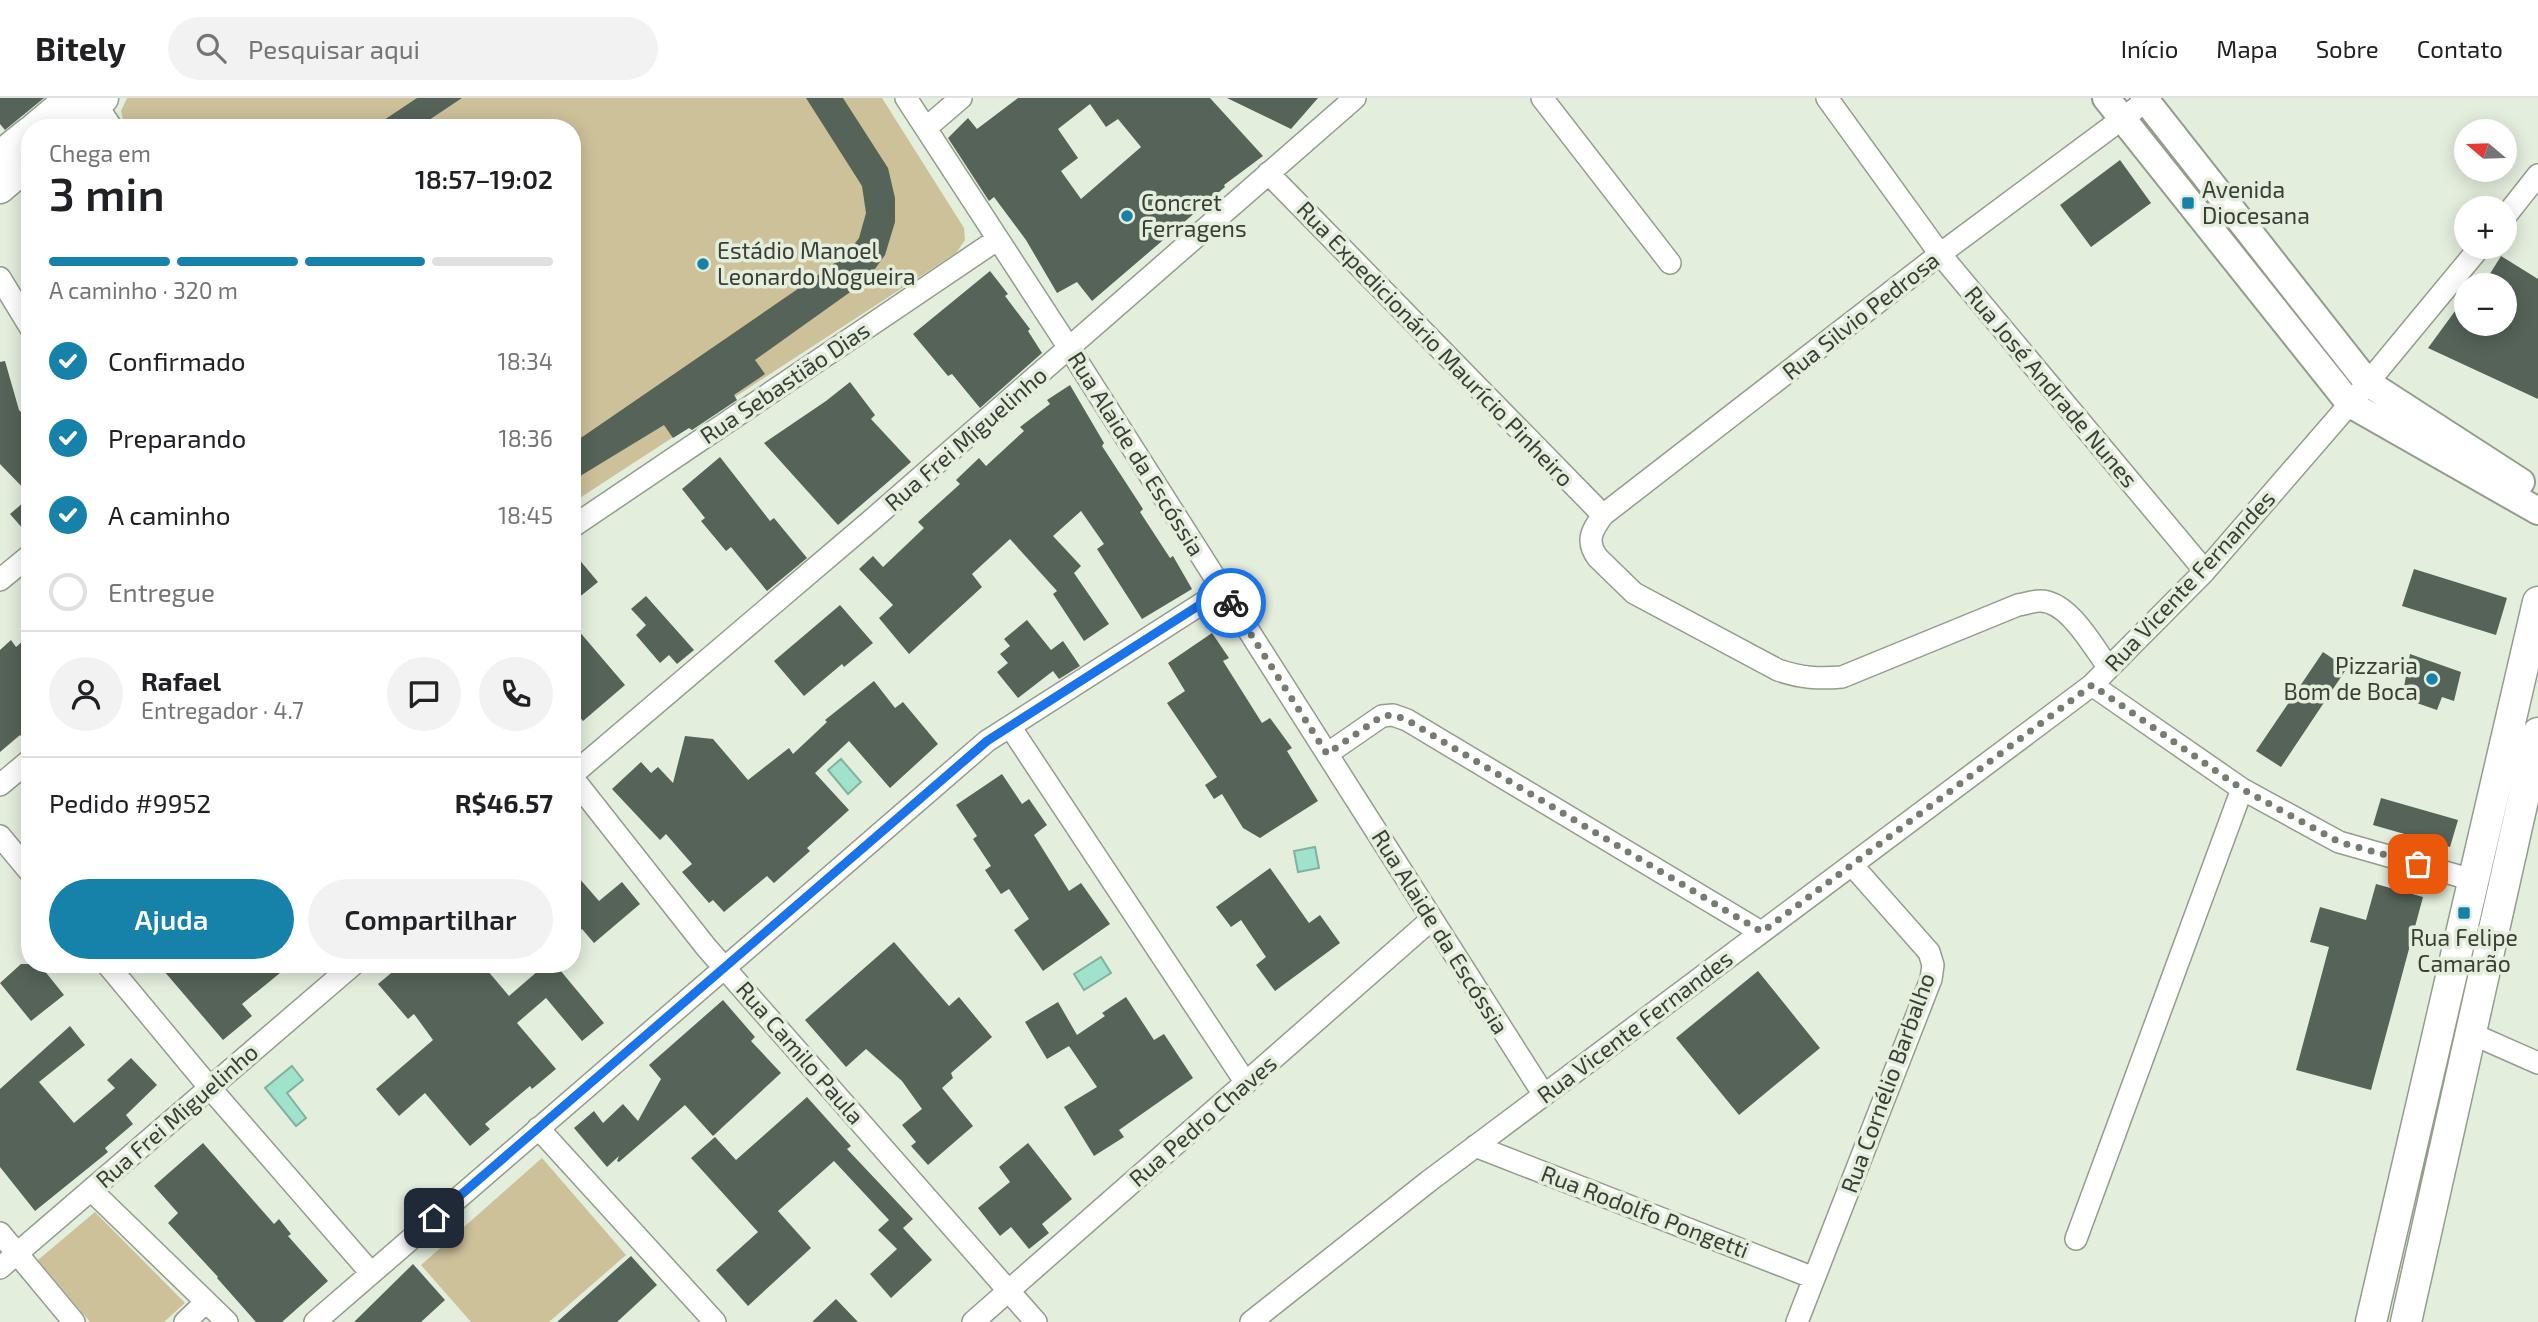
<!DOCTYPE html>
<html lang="pt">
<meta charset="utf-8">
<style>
body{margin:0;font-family:"Exo 2",sans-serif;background:#f2f2f2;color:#202124;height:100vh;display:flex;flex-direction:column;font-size:26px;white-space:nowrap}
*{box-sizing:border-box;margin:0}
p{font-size:23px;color:#757577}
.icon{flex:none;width:38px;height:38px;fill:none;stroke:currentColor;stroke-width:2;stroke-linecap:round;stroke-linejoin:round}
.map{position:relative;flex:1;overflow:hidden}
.details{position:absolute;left:21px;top:21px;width:560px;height:854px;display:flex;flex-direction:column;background:#fff;border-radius:28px;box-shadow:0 4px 18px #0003}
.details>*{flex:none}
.needle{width:46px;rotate:289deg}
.buttons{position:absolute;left:2454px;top:21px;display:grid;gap:14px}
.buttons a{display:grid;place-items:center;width:63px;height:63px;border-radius:50%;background:#fff;box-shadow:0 4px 18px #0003;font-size:35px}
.pin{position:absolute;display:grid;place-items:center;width:60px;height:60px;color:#fff;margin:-30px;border-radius:14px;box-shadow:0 4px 10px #0006}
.courier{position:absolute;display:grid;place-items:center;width:70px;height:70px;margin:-35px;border:5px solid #1a73e8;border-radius:50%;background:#fff;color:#222;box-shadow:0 2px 9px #0007}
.headline em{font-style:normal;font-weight:600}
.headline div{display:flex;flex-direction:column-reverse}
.headline{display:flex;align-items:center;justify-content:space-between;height:119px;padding:0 28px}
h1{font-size:46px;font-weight:600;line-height:52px}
.bar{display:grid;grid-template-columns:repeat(4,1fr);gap:10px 7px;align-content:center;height:84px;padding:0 28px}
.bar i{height:9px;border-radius:5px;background:#e0e0e0}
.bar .selected{background:#1682aa}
.bar p{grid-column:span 4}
.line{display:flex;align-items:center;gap:18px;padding:0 28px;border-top:2px solid #e0e0e0}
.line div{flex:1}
.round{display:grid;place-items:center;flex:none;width:74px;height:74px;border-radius:37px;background:#f2f2f2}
ol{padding:0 28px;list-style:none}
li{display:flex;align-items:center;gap:21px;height:77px}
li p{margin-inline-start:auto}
li .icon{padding:7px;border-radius:50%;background:#1682aa;color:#fff;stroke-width:4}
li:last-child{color:#757577}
li i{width:38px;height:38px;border:4px solid #e0e0e0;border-radius:50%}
.button{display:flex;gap:14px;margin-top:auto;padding:14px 28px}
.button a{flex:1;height:80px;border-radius:42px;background:#1682aa;color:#fff;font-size:28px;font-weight:600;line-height:80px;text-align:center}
.button a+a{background:#f2f2f2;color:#202124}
header{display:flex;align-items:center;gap:42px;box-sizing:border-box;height:98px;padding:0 35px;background:#fff;border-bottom:2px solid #e0e0e0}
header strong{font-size:33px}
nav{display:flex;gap:38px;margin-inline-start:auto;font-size:24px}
.search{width:490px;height:63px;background:#f2f2f2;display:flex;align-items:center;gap:18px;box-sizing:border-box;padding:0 24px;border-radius:38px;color:#757577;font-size:26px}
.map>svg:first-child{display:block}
</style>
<header>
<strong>Bitely</strong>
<div class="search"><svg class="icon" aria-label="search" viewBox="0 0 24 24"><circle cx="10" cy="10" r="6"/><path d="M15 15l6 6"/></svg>Pesquisar aqui</div>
<nav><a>Início</a><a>Mapa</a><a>Sobre</a><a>Contato</a></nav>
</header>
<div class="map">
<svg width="2538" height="1224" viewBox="0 0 2538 1224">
<rect width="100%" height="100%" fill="#e4eedd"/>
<path fill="#cdc199" d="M127 0H882L964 130 965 142 956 155 572 405V30H125L121 13Z
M542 1060 626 1157 549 1224H471L421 1167Z
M95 1114 185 1205 164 1224H90L38 1162Z"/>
<path fill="#a0e2cb" stroke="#81b19f" stroke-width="2" d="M841 661 861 684 848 696 828 672Z
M1315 749 1319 770 1298 774 1294 753Z
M1101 859 1111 875 1084 892 1074 876Z
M292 968 303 982 287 995 306 1020 296 1028 265 990Z"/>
<path fill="#556358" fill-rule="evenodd" d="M0 0H44L5 32 0 26Z
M417 0H462L417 30H372Z
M806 0H843L888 70 895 100V124L885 157 867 182 755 262 765 276 734 297 737 302 692 332 689 330 673 340 664 327 572 383V346L821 175 846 157 859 140 866 115 862 88Z
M1018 0H1210L1263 58 1224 87 1225 89 1092 203 1077 184 1057 195 1026 142 994 99 989 103 948 40 968 20 977 31ZM1090 6 1106 29 1118 21 1141 49 1081 101 1061 73 1078 60 1058 31Z
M1227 0H1318L1291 31Z
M2120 62 2151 105 2091 149 2060 107Z
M2501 158 2538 181V301L2428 250 2466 198V226H2504V187H2483Z
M990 173 1008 196 1005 198 1030 231 1028 233 1042 255 980 310 952 276 948 278 913 236Z
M5 263 19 312 30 324V397L0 366V264Z
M850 284 875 317 871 321 911 364 838 427 764 345 826 303Z
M1070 287 1104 345 1102 348 1143 411 1140 414 1170 460 1173 458 1192 491 1142 521 1097 451 1104 446 1081 413 1053 438 1081 468 1074 475 1109 526 1084 543 1053 496 1057 493 1010 441 972 476 982 489 909 556 879 520 893 507 859 471 873 458 883 469 924 430 918 424 960 386 956 382 979 360 986 368 1024 333 1020 329 1050 306 1047 302Z
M720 359 770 423 774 420 807 460 767 493 731 449 726 453 701 423 705 420 682 391Z
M30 399V439L10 416Z
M572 453 598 484 572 505Z
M2414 471 2507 500 2496 537 2402 508Z
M646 498 694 552 677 566 669 557 660 565 636 537 646 527 631 511Z
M840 507 873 545 844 569 842 566 804 598 774 563Z
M1027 522 1051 552 1063 543 1080 568 1059 581 1053 573 1018 600 997 574 1008 565 1000 556 1010 548 1004 541Z
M572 525 625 587 583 623 572 610Z
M1212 535 1229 560 1223 563 1262 625 1270 620 1292 650 1287 653 1318 703 1260 740 1243 730 1222 696 1214 701 1205 687 1217 679 1167 605 1185 593 1168 565Z
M30 537V649L20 637 0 654V552L11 542 16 549Z
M2323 554 2347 570 2281 669 2256 653Z
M2410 556 2461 574 2454 603 2442 599 2437 612 2411 603 2413 591 2404 589Z
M874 583 895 610 903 604 938 646 890 690 849 643 815 675 849 712 807 750 810 753 774 785 767 778 724 814 713 802 709 805 682 774 692 766 666 736 660 742 612 691 641 664 651 675 658 669 673 685 685 638 713 641 748 682 789 650 793 656 827 624 825 622Z
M1002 676 1022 706 1029 701 1047 727 1034 737 1069 793 1081 785 1110 826 1043 873 1014 832 1029 821 1009 791 1001 796 985 772 991 768 973 741 977 738 956 707Z
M2381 700 2458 722 2450 749 2373 727Z
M1270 770 1309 825 1320 817 1340 845 1275 893 1256 867 1266 859 1241 822 1231 829 1216 809Z
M572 772 599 803 622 784 640 806 594 845 582 831 572 839Z
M2376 786 2423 799 2371 992 2296 972 2329 849 2310 844 2320 809 2366 822Z
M894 844 949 908 959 899 992 939 951 975 953 980 942 990 973 1028 928 1067 911 1048 916 1044 902 1027 922 1011 902 983 866 951 846 969 805 922Z
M21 866H39L64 897 31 923 0 885Z
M158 866H291L242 906 252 918 223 942Z
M402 866H482L509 898 546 866H555L604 925 582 943 546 900 517 925 556 971 532 991 530 988 485 1026 490 1031 470 1048 425 995 399 1018 376 991 433 942 414 916 408 921 378 886Z
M1758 873 1820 950 1739 1017 1676 940Z
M1126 899 1154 942 1164 936 1193 980 1119 1032 1124 1039 1094 1058 1064 1009 1097 989 1069 948 1047 961 1025 924 1058 904 1077 937 1105 918 1102 915Z
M723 902 755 939 751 943 781 975 713 1038 685 1007 619 1064 617 1063 619 1058 607 1069 574 1030 594 1013 603 1025 623 1006 638 1023 661 981 649 967Z
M70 928 85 947 39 984 74 1025 115 990 107 982 131 960 157 987 126 1017 133 1026 105 1050 108 1054 35 1113 0 1069V991Z
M807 999 851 1048 847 1051 913 1121 903 1130 932 1162 891 1200 870 1176 897 1151 878 1132 889 1122 834 1063 778 1113 811 1150 748 1208 716 1172 758 1134 691 1060 715 1039 736 1062Z
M203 1045 274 1126 279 1121 291 1136 288 1138 328 1183 282 1224H256L217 1180 218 1179 168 1125 178 1115 154 1088Z
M1028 1045 1072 1101 1042 1126 1049 1135 1029 1151 1011 1129 1000 1138 978 1110 1010 1084 999 1069Z
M631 1158 657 1187 617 1224H557Z
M413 1166 445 1202 421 1224H354Z
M836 1201 858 1224H812Z"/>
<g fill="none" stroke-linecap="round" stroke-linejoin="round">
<g stroke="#939d8d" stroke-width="24">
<path id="minor" d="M906 0 1069 250 1544 997
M1542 0 1670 165
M1827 0 1940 156 2205 473
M96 6 112 30
M926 30 961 0
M1268 75 1603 417
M2504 120 2538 77
M0 180 30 229
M572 429 998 141
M0 482 29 458
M2109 570C2093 549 2069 503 2040 503 2033 503 2025 506 2018 507L1842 579C1819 581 1801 580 1778 572L1634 495 1598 460C1585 443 1592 432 1603 417L1940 156 2150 0
M2092 587 2242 691 2339 744 2473 782
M1011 630 1246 985
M1327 656 1382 618 1393 617 1407 622 1761 834
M572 677 867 426 1355 0
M572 679 706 849 1036 1224
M0 687 30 662
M0 738 30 774
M107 866 210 990 371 1175
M2470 935 2538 965
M538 1030 715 1224
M1475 1048 1814 1180
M91 1092 227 1224
M0 1135 74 1224
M2076 1141 2242 691
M0 1170 354 866
M185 1224 206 1204
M315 1224 987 643 1223 492
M973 1224 1432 821
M1251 1224 1429 1083 2092 587 2205 473 2360 294 2480 149
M1797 1224 1931 881 1933 867 1929 854 1852 767"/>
</g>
<g stroke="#939d8d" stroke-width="30">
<path id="tertiary" d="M2106 0 2350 306 2538 413
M2144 0 2368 285 2521 384"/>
</g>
<g stroke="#939d8d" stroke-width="33">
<path id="secondary" d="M35 30 71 0
M69 30 103 0
M0 58 30 34
M0 90 30 64
M2371 1224 2538 504
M2406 1224 2538 635"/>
</g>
<use href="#minor" stroke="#fff" stroke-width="21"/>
<use href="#tertiary" stroke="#fff" stroke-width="26"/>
<use href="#secondary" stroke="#fff" stroke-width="30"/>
</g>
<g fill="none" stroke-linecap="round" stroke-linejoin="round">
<path stroke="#767c71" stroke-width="7" stroke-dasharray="0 12.6" d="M1231 505 1327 656 1382 618 1393 617 1407 622 1762 834 2092 587 2242 691 2339 744 2418 766"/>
<path stroke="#1a73e8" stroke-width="9" d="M434 1120 987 643 1223 492 1231 505"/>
</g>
<g fill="#1682aa" stroke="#e4eedd" stroke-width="2.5">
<rect x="2181" y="98" width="14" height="14" rx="3.5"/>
<circle cx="1127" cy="118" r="7"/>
<circle cx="703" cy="166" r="7"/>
<circle cx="2432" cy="581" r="7"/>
<rect x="2457" y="808" width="14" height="14" rx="3.5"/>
</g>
<g text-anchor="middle" stroke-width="7" stroke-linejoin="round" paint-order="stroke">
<g font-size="23" fill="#3a3e37" stroke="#e4eedd" text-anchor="start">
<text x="2202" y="100">Avenida<tspan x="2202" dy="26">Diocesana</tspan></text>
<text x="1141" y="113">Concret<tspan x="1141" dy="26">Ferragens</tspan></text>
<text x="717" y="161">Estádio Manoel<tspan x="717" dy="26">Leonardo Nogueira</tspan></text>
<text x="2418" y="576" text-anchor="end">Pizzaria<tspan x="2418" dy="26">Bom de Boca</tspan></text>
<text x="2464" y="848" text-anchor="middle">Rua Felipe<tspan x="2464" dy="26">Camarão</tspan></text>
</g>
<g font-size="23" fill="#3a3e37" stroke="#e4eedd">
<text transform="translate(1861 218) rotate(-38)" y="8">Rua Silvio Pedrosa</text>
<text transform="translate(1435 246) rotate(46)" y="8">Rua Expedicionário Maurício Pinheiro</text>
<text transform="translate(785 285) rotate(-34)" y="8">Rua Sebastião Dias</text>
<text transform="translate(2051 289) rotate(50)" y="8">Rua José Andrade Nunes</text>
<text transform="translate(966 341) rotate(-41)" y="8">Rua Frei Miguelinho</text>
<text transform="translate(1136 356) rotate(58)" y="8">Rua Alaide da Escóssia</text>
<text transform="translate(2190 483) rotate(-47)" y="8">Rua Vicente Fernandes</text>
<text transform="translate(1440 834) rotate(58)" y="8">Rua Alaide da Escóssia</text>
<text transform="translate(1635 929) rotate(-37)" y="8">Rua Vicente Fernandes</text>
<text transform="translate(800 955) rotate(49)" y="8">Rua Camilo Paula</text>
<text transform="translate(1888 985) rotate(-70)" y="8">Rua Cornélio Barbalho</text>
<text transform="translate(177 1018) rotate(-41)" y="8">Rua Frei Miguelinho</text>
<text transform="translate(1203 1023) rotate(-41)" y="8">Rua Pedro Chaves</text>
<text transform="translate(1645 1114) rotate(21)" y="8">Rua Rodolfo Pongetti</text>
</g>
</g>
</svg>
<div class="buttons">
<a><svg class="needle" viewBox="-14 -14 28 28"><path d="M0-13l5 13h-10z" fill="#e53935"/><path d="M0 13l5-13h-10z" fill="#757577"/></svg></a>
<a>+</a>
<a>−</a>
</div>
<div class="pin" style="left:2418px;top:766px;background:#ea580c"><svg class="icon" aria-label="bag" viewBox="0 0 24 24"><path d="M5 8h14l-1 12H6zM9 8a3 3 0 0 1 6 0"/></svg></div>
<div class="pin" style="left:434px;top:1120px;background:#1f2937"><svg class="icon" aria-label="home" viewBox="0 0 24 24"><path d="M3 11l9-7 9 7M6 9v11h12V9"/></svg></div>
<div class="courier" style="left:1231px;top:505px"><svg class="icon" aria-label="bike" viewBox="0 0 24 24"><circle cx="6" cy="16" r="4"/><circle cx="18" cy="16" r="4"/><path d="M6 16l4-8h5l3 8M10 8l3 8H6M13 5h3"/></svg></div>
<section class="details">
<div class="headline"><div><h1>3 min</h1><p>Chega em</p></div><em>18:57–19:02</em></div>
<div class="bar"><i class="selected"></i><i class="selected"></i><i class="selected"></i><i></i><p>A caminho · 320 m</p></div>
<ol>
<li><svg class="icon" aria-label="check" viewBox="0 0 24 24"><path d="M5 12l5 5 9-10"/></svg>Confirmado<p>18:34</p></li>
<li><svg class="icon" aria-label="check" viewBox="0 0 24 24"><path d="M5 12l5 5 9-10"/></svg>Preparando<p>18:36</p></li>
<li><svg class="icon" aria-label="check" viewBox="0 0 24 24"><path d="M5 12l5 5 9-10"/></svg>A caminho<p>18:45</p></li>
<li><i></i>Entregue</li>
</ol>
<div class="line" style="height:126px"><a class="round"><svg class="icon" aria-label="person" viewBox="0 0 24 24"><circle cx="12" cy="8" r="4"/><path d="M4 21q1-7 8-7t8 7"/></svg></a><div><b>Rafael</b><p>Entregador · 4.7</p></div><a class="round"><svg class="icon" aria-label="chat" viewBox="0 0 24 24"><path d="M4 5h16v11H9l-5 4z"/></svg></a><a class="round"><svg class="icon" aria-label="phone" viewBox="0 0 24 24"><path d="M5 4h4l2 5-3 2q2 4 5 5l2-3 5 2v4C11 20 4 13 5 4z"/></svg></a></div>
<div class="line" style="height:91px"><div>Pedido #9952</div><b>R$46.57</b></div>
<div class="button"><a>Ajuda</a><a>Compartilhar</a></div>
</section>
</div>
